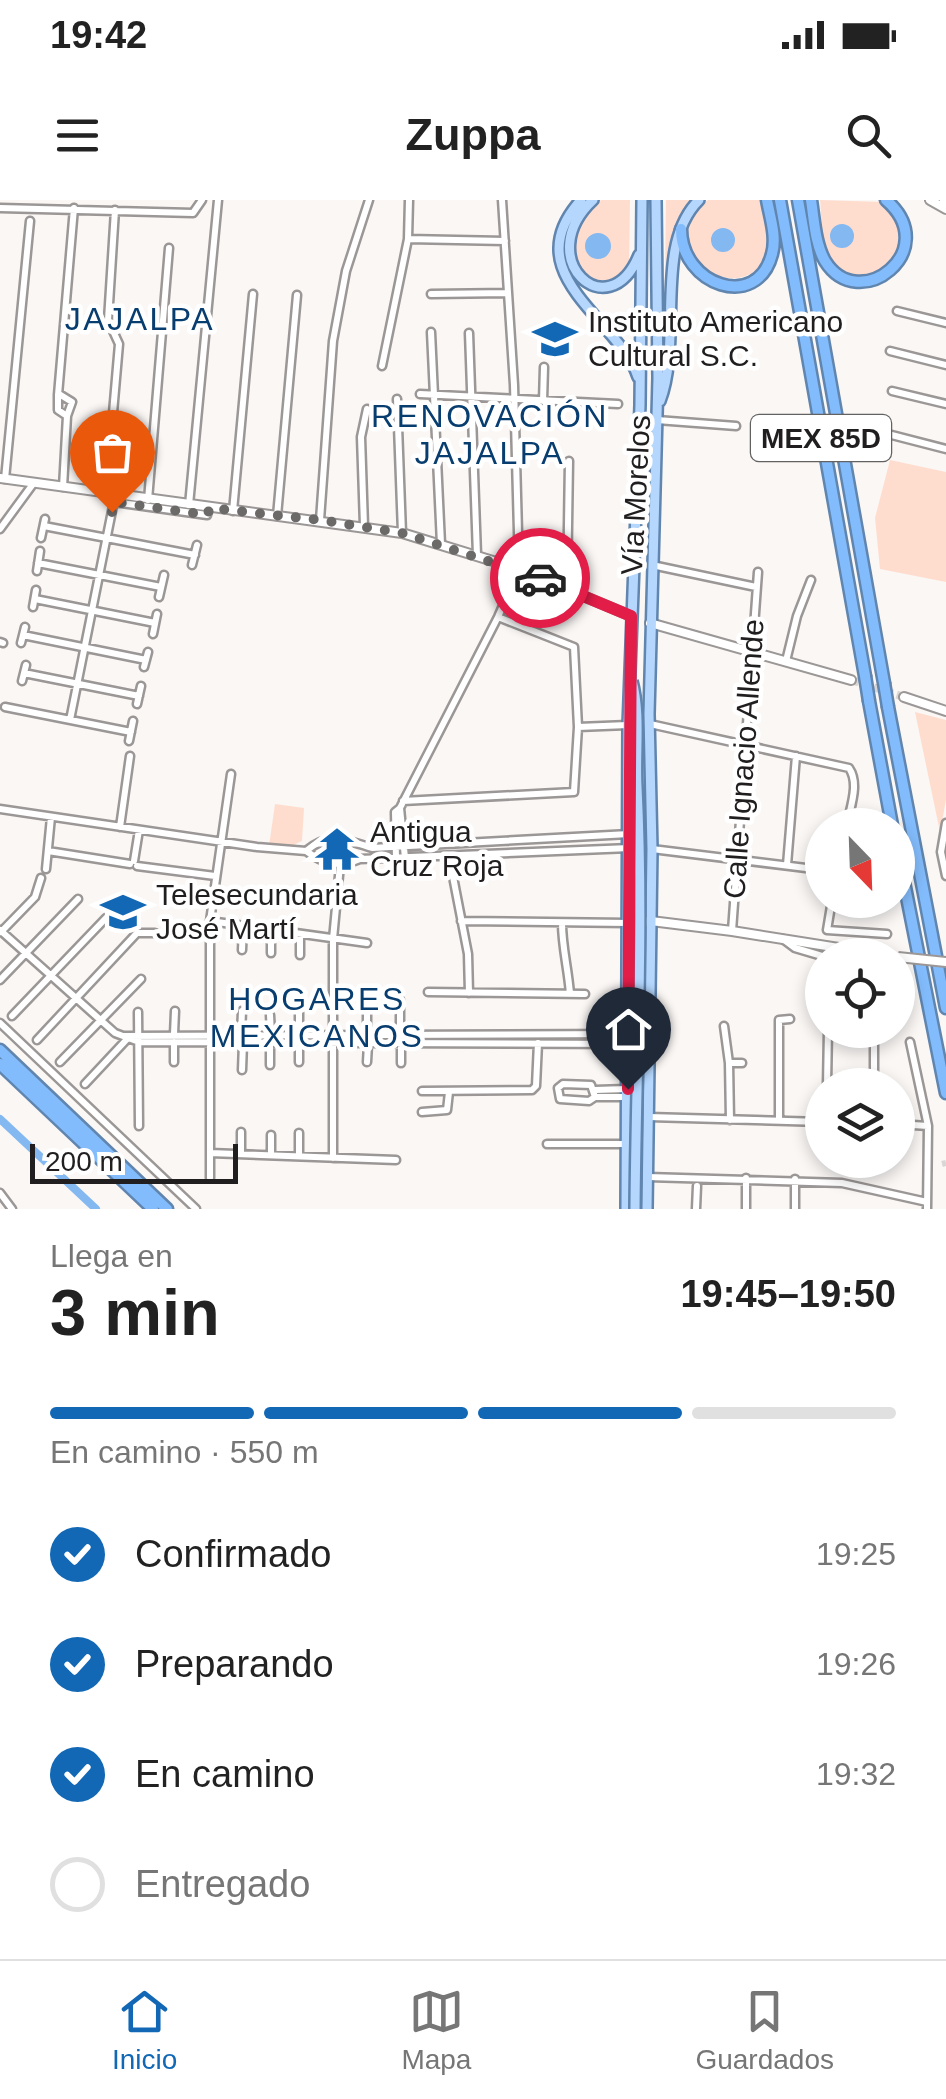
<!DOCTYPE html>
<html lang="es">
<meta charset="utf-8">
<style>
body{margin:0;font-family:Arial,sans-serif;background:#f2f2f2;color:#222;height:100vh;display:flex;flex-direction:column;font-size:38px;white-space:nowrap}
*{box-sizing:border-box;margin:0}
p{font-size:32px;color:#767676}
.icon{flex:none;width:55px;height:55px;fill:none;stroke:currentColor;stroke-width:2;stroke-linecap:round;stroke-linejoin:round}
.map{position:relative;height:1009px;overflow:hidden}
.details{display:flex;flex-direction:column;background:#fff;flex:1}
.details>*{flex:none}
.needle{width:65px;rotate:157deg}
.tools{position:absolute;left:805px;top:608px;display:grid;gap:20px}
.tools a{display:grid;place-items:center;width:110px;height:110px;border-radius:50%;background:#fff;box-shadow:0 5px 15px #0003;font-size:50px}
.scale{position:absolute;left:30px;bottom:25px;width:208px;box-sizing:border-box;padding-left:10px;border:5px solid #201e1e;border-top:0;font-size:28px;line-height:35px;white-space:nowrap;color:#201e1e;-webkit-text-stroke:8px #fff;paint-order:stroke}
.pin{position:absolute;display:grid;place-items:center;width:85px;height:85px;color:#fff;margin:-102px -42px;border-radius:50% 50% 50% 0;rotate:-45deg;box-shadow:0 0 10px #0007}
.pin .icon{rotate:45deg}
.courier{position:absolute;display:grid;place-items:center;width:100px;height:100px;margin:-50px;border:8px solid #e11d48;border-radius:50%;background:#fff;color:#222;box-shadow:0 2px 12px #0007}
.headline em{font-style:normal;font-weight:700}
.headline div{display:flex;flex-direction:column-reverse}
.headline{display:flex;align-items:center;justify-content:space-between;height:170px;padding:0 50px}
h1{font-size:65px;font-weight:700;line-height:75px}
.bar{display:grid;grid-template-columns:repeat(4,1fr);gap:15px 10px;align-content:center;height:120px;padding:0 50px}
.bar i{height:12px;border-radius:8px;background:#e0e0e0}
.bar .selected{background:#1268b5}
.bar p{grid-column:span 4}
ol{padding:0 50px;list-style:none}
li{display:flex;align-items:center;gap:30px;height:110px}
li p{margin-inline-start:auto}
li .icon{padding:10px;border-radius:50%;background:#1268b5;color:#fff;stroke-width:4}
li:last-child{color:#767676}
li i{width:55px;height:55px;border:5px solid #e0e0e0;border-radius:50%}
.status{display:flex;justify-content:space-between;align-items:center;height:70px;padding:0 50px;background:#fff;direction:ltr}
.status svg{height:28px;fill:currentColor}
header{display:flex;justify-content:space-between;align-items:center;height:130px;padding:0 50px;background:#fff;font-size:45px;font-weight:700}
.menu{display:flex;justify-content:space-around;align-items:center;height:140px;border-top:2px solid #e0e0e0;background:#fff;font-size:28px;color:#767676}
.menu a{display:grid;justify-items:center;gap:5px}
.menu .selected{color:#1268b5}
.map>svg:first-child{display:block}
</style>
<div class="status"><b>19:42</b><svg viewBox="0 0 49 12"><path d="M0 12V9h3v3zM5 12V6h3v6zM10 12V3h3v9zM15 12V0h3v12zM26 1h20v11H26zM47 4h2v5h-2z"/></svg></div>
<header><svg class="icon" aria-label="menu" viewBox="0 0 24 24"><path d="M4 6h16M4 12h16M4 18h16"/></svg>Zuppa<svg class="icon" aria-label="search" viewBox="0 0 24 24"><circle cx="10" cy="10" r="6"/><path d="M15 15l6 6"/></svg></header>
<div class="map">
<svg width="946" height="1009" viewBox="0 0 946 1009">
<rect width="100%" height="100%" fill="#faf7f5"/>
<path fill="#ffddce" d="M601 0H630L629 68C581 115 550 43 601 0Z
M666 0H692L675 28 665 80Z
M708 0H761C764 15 769 32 767 47 756 118 634 53 708 0Z
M820 0 883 2C931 57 855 106 828 54 820 40 822 17 820 0Z
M890 260 946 272V382L880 369 875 318Z
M915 512 946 520V600L940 632Z
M275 604 304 608 302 641 287 648 269 646Z"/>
<path fill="#84b8f1" d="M830 36a12 12 0 1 1 24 0a12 12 0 1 1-24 0Z
M711 40a12 12 0 1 1 24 0a12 12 0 1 1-24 0Z
M585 46a13 13 0 1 1 26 0a13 13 0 1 1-26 0Z"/>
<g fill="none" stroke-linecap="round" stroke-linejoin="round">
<path stroke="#84b8f1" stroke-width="8" d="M0 919 96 1009"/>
<path stroke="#d9d6d5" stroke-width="6" stroke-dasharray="6 3" stroke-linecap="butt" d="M942 964 946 963"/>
<path stroke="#d9d6d5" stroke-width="8" stroke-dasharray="8 4" stroke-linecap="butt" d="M851 480 904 497"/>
<g stroke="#9b9796" stroke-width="11">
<path id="street" d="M0 8 193 13 202 0
M408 39 505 41
M431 94 508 93
M897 111 946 123
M431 132 441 344
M469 133 477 355
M890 151 946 165
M382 166 408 39 409 0
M892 191 946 204
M59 194 72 202 67 216 63 287
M420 194 618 204
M397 199 402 333
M543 201 544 167
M67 216 58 210V195L74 8
M657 220 736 226
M884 233 946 249
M5 279 30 21
M106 293 119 144 108 120 115 10
M148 300 169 48
M114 302 207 315 209 308
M189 305 218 0
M233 311 253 94
M277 316 297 95
M320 320 333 141 346 71 369 0
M44 326 195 355
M364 326 361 237 367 209
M0 329 33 284
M41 338 45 319
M38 363 161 387
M192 365 197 345
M652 365 756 387
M37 371 40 351
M567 389 569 261
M159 397 164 375
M35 399 155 423
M33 407 36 390
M153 434 157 414
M23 435 146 460
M0 442 3 443
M21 443 25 427
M786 461 797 416 811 380
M144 467 148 452
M24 473 139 496
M22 481 26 465
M137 504 141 486
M5 507 131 532
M70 520 115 296
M650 524 849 568C860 584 850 607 847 625
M578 527 628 525
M129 541 133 521
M403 601 574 592 578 527 574 447 498 417
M400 608 405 658
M0 609 257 647 306 651
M946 623 941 652 946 676
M120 627 130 556
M652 649 822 670
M48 651 130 664
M306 651C329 631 347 640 372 648L629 634
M306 651C324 664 339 668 360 659L630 648
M449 656 468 754 469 793
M396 658 395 612 400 608 498 417 519 369 514 185 502 0
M134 661 139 630
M787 665 796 556
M137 666 215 676
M46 669 51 617
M832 700 827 730 887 734
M210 721 367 743
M461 721 628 723
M562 723C562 747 568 768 570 794
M0 730 115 833 139 842 627 844
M732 731 758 372
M1 732 35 697 41 678
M300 734V755
M783 739 795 748 822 756
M242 750 243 726
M271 753V730
M0 780 78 699
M428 792 585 794
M400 800V834
M138 812 139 926
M367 814V834
M270 815 271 834
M12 816 106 718
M0 823 196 1009
M724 826 729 863 730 920
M174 834 175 811
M241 834 242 811
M299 834V811
M124 836 627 834
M37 840 137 733H155
M910 842 928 926 927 1009
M299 843V862
M401 844V863
M60 862 141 779
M174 862V842
M367 862 368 844
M729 863H742
M270 865V843
M242 870 243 843
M85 884 129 837
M563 884 591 885 595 897 589 901 560 899 558 888Z
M827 885 828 830
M874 885V830
M595 890 626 889
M422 891 532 890 536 886 538 843
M595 897H627
M422 912 447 910 449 892
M649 917 822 922
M779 920V820L790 819
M898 924 928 926
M241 932V954
M299 933V956
M271 935V955
M547 944H626
M210 953 396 960
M333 958V739L340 665
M648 977 842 983 927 1002
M210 978V721L231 574
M746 978V1009
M0 993 12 1009
M696 1009 697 986
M795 1009V979"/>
</g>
<g stroke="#9b9796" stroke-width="12">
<path id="secondary" d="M930 0 946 9
M944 0 946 1
M0 278 402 333 519 369 631 416
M650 423 851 480
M904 497 946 511
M635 723 651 721 732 731 883 755"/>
</g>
<g stroke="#6085ae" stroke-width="14">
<path id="primary" d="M581 0C514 74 619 119 638 177
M593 0C531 58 608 130 639 55
M660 201C683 142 653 45 699 0
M626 1009 628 525 640 205 642 0
M647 1009 652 649 649 514 658 178 656 0"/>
</g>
<g stroke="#6085ae" stroke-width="15">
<path id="highway" d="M780 0 865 476
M798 0 884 483
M811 0C814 19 815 44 825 61 859 116 944 50 886 0
M681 29C681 85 757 112 772 54 777 37 770 17 767 0
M869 501 892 625
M888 507 946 808
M898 652 946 893
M0 850 167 1009
M0 864 153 1009"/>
</g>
<use href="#street" stroke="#fff" stroke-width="6"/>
<use href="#secondary" stroke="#fff" stroke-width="8"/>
<use href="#primary" stroke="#b5d7fd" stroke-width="9"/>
<use href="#highway" stroke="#83bcfc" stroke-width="10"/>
<g stroke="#9b9796" stroke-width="12" stroke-linecap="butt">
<path id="secondary-bridge" d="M898 757 946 762"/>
</g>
<g stroke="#6085ae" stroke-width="14" stroke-linecap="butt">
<path id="primary-bridge" d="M632 481C641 515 635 552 637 587 644 727 636 869 635 1009"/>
</g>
<g stroke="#6085ae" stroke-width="15" stroke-linecap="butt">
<path id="highway-bridge" d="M865 476 869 501
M884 483 888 507"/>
</g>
<use href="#secondary-bridge" stroke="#fff" stroke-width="8"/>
<use href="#primary-bridge" stroke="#b5d7fd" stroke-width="9"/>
<use href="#highway-bridge" stroke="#83bcfc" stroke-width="10"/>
</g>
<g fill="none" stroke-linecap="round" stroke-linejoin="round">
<path stroke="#6c6a69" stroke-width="10" stroke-dasharray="0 18" d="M112 312 114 302 207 315 210 308 320 320 402 333 540 378"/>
<path stroke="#e11d48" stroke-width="12" d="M540 378 631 416 628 889"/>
</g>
<defs>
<g id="school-bare" transform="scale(3.45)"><path d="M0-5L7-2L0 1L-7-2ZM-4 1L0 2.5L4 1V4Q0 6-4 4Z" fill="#1268b5" stroke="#fff" stroke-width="2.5" paint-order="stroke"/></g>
<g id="temple-bare" transform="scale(3.45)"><path d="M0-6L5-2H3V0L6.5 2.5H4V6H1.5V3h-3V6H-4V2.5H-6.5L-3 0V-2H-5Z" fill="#1268b5" stroke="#fff" stroke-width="2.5" paint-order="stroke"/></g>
</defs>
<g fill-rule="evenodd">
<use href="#school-bare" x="555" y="139"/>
<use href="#temple-bare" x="337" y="649"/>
<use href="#school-bare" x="123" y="712"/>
</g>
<g text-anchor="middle" stroke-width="9" stroke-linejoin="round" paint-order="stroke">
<rect fill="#fff" stroke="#636262" stroke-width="2.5" x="751" y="215" width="140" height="46" rx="8"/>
<g font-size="28" font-weight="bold" fill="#201e1e">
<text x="821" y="248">MEX 85D</text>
</g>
<g font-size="30" fill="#201e1e" stroke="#fff" text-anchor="start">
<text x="588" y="132">Instituto Americano<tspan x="588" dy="34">Cultural S.C.</tspan></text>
<text x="370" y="642">Antigua<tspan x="370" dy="34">Cruz Roja</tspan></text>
<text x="156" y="705">Telesecundaria<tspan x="156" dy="34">José Martí</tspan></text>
</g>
<g font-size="30" fill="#201e1e" stroke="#fff">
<text transform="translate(636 295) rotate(-87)" y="10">Vía Morelos</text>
<text transform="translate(744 559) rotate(-86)" y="10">Calle Ignacio Allende</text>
</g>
<g font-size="32" letter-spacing="2.5" fill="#083d6f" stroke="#fff">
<text x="140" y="130">JAJALPA</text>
<text x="490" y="227">RENOVACIÓN<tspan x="490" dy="37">JAJALPA</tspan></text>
<text x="317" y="810">HOGARES<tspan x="317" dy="37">MEXICANOS</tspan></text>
</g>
</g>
</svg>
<div class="tools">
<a><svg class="needle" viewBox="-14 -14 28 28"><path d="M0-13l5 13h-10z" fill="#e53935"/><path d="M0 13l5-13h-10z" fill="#767676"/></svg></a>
<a><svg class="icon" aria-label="locate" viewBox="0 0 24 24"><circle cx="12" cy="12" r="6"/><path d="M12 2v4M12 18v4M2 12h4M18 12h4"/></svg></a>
<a><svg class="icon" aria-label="layers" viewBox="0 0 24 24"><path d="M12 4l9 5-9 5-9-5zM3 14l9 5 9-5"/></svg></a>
</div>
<div class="scale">200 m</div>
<div class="pin" style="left:112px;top:312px;background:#ea580c"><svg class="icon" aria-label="bag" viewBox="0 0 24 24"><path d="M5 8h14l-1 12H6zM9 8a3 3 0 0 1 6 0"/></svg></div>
<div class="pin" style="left:628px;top:889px;background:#1f2937"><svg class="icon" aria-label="home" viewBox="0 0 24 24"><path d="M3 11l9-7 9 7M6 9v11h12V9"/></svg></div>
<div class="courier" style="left:540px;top:378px"><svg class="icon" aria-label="car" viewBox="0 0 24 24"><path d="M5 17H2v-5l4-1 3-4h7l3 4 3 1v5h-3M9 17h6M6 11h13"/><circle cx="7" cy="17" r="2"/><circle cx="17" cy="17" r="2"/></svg></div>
</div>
<section class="details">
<div class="headline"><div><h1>3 min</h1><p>Llega en</p></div><em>19:45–19:50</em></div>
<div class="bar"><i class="selected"></i><i class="selected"></i><i class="selected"></i><i></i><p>En camino · 550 m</p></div>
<ol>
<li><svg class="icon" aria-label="check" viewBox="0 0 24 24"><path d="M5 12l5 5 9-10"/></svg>Confirmado<p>19:25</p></li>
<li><svg class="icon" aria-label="check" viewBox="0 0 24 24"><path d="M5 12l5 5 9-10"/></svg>Preparando<p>19:26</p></li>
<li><svg class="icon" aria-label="check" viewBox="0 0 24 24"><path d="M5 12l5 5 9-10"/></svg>En camino<p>19:32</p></li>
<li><i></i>Entregado</li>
</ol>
</section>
<nav class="menu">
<a class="selected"><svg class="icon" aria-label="home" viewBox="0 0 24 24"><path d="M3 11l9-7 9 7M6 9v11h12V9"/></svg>Inicio</a>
<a><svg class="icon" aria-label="map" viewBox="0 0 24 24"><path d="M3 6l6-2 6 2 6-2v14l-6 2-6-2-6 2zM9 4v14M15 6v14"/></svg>Mapa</a>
<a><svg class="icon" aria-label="saved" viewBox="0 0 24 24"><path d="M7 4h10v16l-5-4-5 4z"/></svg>Guardados</a>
</nav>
